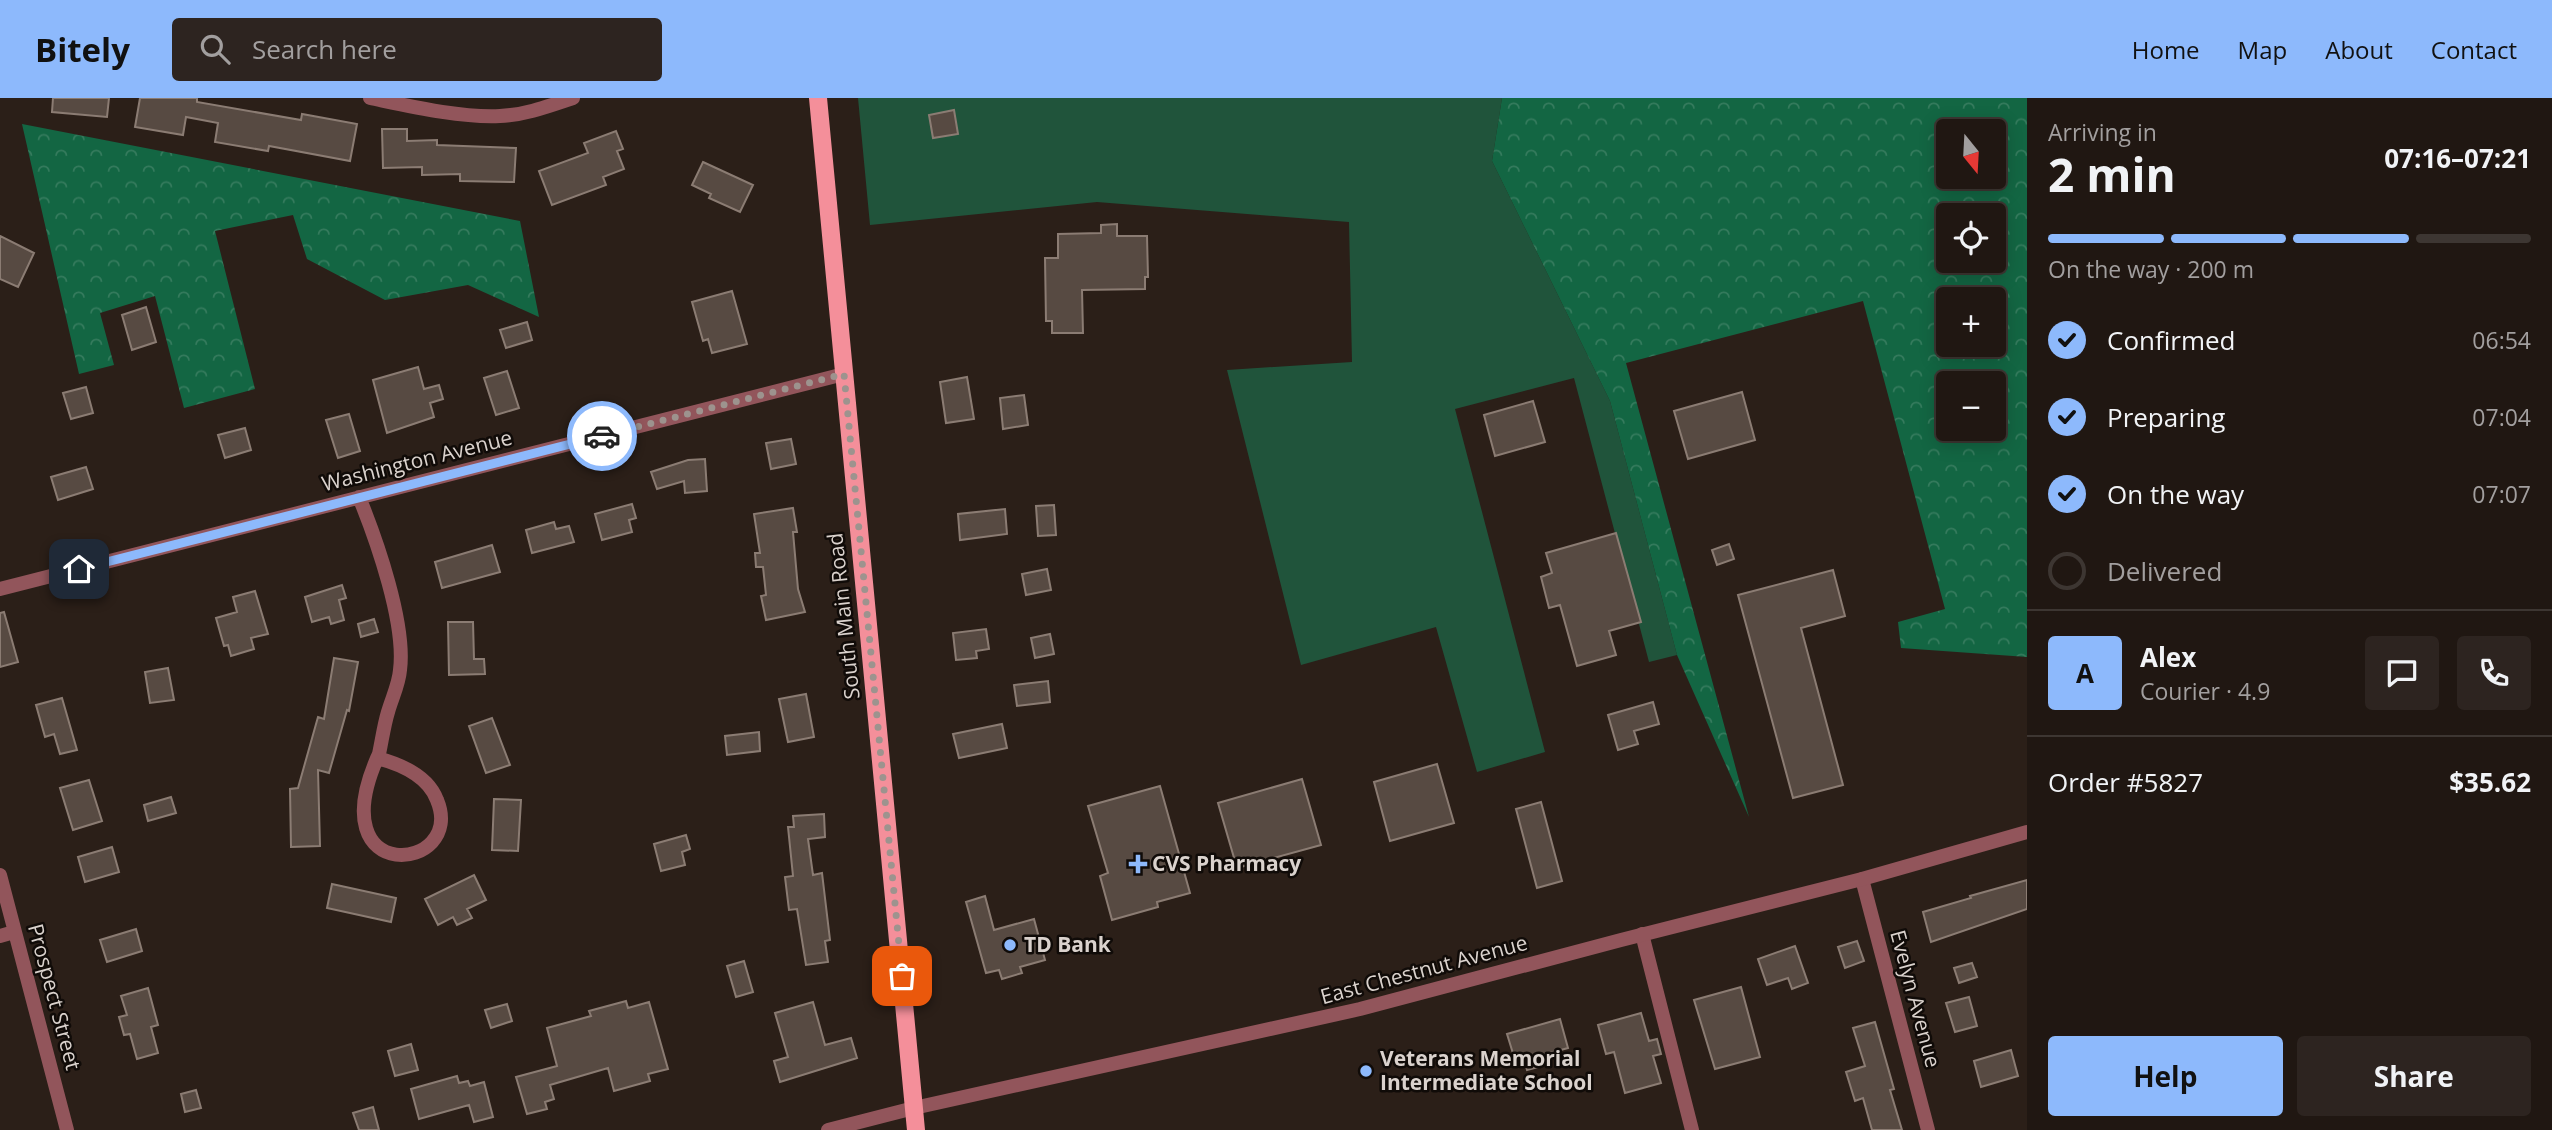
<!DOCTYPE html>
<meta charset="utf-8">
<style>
body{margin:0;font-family:"Open Sans",sans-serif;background:#2d2420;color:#f1f3f6;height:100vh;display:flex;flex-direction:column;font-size:26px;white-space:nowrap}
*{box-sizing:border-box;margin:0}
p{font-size:23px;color:#a29f9f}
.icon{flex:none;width:38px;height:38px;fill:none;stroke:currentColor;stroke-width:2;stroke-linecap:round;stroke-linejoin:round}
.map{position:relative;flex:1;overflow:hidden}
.drawer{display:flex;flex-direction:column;background:#201712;width:525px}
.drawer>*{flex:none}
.needle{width:46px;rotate:162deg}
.controls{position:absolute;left:1936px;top:21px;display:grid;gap:14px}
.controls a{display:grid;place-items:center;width:70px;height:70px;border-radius:7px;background:#201712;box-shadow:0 4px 18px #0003,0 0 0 2px #3d3632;font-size:35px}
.pin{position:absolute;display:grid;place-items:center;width:60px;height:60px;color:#fff;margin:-30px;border-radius:14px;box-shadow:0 4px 10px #0006}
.courier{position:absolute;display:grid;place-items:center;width:70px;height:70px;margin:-35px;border:5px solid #8db9fc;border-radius:50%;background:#fff;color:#222;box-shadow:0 2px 9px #0007}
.headline em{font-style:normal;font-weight:700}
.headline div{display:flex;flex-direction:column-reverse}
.headline{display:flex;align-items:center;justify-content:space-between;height:119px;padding:0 21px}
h1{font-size:46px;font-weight:700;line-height:52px}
.bar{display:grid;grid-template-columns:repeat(4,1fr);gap:10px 7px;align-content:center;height:84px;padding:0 21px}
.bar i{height:9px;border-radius:5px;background:#3d3632}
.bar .current{background:#8db9fc}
.bar p{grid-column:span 4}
.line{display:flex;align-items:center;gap:18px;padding:0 21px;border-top:2px solid #3d3632}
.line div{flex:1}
.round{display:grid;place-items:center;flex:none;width:74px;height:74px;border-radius:7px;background:#2d2420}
ol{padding:0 21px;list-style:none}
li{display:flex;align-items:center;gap:21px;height:77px}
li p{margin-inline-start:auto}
li .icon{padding:7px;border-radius:50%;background:#8db9fc;color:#111;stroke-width:4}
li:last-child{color:#a29f9f}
li i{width:38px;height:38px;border:4px solid #3d3632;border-radius:50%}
.button{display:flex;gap:14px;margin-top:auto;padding:14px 21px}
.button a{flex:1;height:80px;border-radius:7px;background:#8db9fc;color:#111;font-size:28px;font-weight:700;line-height:80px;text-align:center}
.button a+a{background:#2d2420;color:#f1f3f6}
header{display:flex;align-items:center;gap:42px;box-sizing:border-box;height:98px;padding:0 35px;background:#8db9fc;color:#111}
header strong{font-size:33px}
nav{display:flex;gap:38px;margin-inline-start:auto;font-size:24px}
.search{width:490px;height:63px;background:#2d2420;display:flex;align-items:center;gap:18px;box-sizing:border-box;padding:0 24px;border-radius:7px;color:#a29f9f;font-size:26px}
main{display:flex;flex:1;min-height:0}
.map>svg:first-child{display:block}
</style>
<header>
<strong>Bitely</strong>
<div class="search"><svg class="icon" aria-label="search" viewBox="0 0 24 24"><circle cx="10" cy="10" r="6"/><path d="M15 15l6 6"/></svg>Search here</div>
<nav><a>Home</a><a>Map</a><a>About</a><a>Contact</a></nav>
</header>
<main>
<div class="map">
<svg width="2027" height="1032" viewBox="0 0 2027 1032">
<defs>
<pattern id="forest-crowns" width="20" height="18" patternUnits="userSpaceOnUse" patternTransform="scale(1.75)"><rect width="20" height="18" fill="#136643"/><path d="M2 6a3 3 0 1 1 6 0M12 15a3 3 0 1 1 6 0" fill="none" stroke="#357b5d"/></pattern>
</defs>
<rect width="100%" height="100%" fill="#2b1f18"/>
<path fill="#20543b" d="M858 0H1502L1492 63 1610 303 1677 557 1649 564 1574 280 1455 311 1545 654 1477 674 1436 529 1301 567 1227 272 1352 264 1349 124 1097 104 870 127Z"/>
<path fill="url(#forest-crowns)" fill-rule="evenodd" d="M1502 0H2027V559L1901 550 1898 524 1945 511 1863 203 1626 265 1749 719 1677 557 1610 303 1492 63ZM1948 33H1993V79H1948ZM1948 117H1993V163H1948ZM1948 201H1993V247H1948ZM1948 285H1993V331H1948Z
M22 26 520 123 539 219 468 187 385 202 307 161 293 117 215 133 255 291 184 310 155 198 100 215 114 267 79 276Z"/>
<path fill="#574a42" stroke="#8b7c73" stroke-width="2" d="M53 0H109L107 19 52 14Z
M140 0H197V4L301 22 302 16 357 26 350 63 269 48 268 53 215 44 218 25 186 19 183 37 135 29Z
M954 12 958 36 933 40 929 17Z
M382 31H407V43L437 42V47L516 50 514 84 460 83V76L422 77V69L383 70Z
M616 33 623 51 617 53 624 71 603 79 606 87 552 107 539 73 588 55 584 45Z
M703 64 753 87 740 114 709 100 711 96 692 87Z
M1117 126V138H1147L1148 179H1145V191L1082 192 1083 235H1052V223H1046L1045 160H1058V136L1101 135V127Z
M0 138 34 155 18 189 0 181Z
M732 193 747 246 712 255 708 241 703 243 692 204Z
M146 209 156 244 132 252 122 217Z
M527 224 532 242 506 250 500 232Z
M418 269 424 291 439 287 443 301 430 305 434 319 387 335 373 282Z
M507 273 519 310 496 317 484 280Z
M967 279 974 321 946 325 940 284Z
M86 289 93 315 71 321 63 295Z
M1742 294 1755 342 1688 361 1674 313Z
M1024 297 1028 327 1003 331 1000 300Z
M1533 303 1545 344 1495 358 1484 317Z
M349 316 360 353 338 360 326 322Z
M245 330 251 352 225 360 218 337Z
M791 341 796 366 771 371 766 345Z
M705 361 707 393 685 395 684 383 657 391 651 374 688 362Z
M86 369 93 391 58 402 51 379Z
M632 406 636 420 629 422 632 434 602 442 595 416Z
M1054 407 1056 437 1038 438 1036 408Z
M793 410 797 434H793L798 491 805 514 766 522 761 498 766 497 763 469H756L755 455H760L754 416Z
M1005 411 1007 436 960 442 958 416Z
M554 424 556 431 569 428 574 444 532 455 526 432Z
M1616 435 1641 524 1609 533 1616 557 1577 568 1560 507 1549 510 1541 479 1552 475 1546 455Z
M1729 446 1734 461 1717 467 1712 452Z
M492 447 500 474 442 490 435 464Z
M1047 471 1051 492 1026 497 1022 476Z
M1833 472 1845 518 1801 530 1843 687 1793 700 1738 497Z
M342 487 346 500 339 502 344 522 331 526 329 519 312 524 305 499Z
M255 493 268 536 251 540 254 551 231 558 228 547 224 548 216 520 237 514 233 499Z
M4 514 18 564 0 569V515Z
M374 521 378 534 361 539 358 526Z
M448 524H473L474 561H484L485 576 449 577Z
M986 531 989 551 976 553 977 560 956 562 953 535Z
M1050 536 1054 556 1035 560 1031 540Z
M334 560 358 564 349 613 347 612 329 675 318 672 320 748 291 749 290 691 298 690 318 619 324 621Z
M168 570 174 602 150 605 145 574Z
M1048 583 1050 604 1017 608 1014 587Z
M806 596 814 639 788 644 779 601Z
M62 600 77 652 60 656 54 636 45 639 36 607Z
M1653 604 1659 626 1634 633 1638 646 1618 652 1608 617Z
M492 620 510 667 486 675 469 628Z
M1002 626 1007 650 959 660 953 636Z
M759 634 760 653 727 657 725 638Z
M1437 666 1454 725 1390 743 1374 684Z
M1302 681 1321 747 1237 770 1218 705Z
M89 682 102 723 73 732 60 690Z
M1160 688 1190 795 1157 804 1158 809 1112 822 1100 778 1108 775 1088 708Z
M171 699 176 715 148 723 144 707Z
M494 701 521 702 518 753 492 752Z
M1541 704 1562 783 1537 790 1516 711Z
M824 716 825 739 808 741 813 777 822 775 830 842 825 843 828 864 806 867 797 811 789 812 785 779 793 778 788 729H794L793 718Z
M686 737 690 751 682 754 685 767 661 773 654 746Z
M112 749 119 774 85 784 78 759Z
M474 777 486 802 467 811 472 820 457 827 453 819 438 827 425 801Z
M2027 782V811L1931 844 1923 814 1971 800 1970 798Z
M332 786 396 800 391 824 327 810Z
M985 798 994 832 1034 821 1045 862 1020 869 1022 875 1002 881 999 872 986 875 966 804Z
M136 831 142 853 107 864 100 842Z
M1857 843 1864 863 1845 870 1838 849Z
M1795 848 1808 885 1792 891 1788 880 1767 887 1758 861Z
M744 863 753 894 736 899 727 868Z
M1972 865 1977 879 1959 885 1954 870Z
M1741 889 1760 959 1715 971 1694 902Z
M148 890 158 927 151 929 158 955 137 961 130 936 124 937 119 919 127 917 121 898Z
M1969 899 1977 928 1955 934 1946 905Z
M626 903 628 910 649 904 668 971 648 976 650 983 614 993 608 970 550 987 554 1001 545 1004 547 1011 527 1016 516 979 557 968 547 930 591 918 589 913Z
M813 904 825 947 851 940 857 960 780 984 774 963 788 959 775 915Z
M507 906 512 923 491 930 485 912Z
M1641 915 1649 943 1657 941 1661 956 1653 958 1661 985 1625 995 1614 954 1606 956 1598 927Z
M1560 921 1568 950 1539 958 1542 968 1527 972 1524 959 1515 962 1507 936Z
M1875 924 1894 991 1890 992 1902 1032H1872L1863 1000 1855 1003 1846 974 1865 968 1853 930Z
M411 946 418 972 395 978 388 953Z
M2011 952 2018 978 1981 989 1974 963Z
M457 978 459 985 468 983 470 988 484 984 493 1019 474 1024 469 1007 419 1021 411 991Z
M196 992 201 1010 185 1014 181 996Z
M373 1009 379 1032H359L353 1015Z"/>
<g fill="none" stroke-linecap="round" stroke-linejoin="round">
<path stroke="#92555b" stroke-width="14" d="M370 0C409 8 461 20 500 18 525 17 549 8 573 0
M359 399C377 443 406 526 400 572 399 586 392 600 388 614 384 627 382 642 379 656 317 791 467 774 437 702 428 678 400 666 377 660
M0 491 844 276
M0 777 67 1032
M1862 781 1928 1032
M1642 836 1692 1032
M0 838 14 834"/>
<path stroke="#92555b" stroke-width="14" d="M828 1032 914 1010 1360 911 1621 842 1862 781 2027 734"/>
<path stroke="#f48f9a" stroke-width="18" d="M818 0 916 1032"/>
</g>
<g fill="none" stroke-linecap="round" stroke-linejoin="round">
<path stroke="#9d938e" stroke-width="7" stroke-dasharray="0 12.6" d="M602 338 844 276 902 878"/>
<path stroke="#8db9fc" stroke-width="9" d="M79 471 602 338"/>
</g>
<g fill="#8db9fc" stroke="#100b08" stroke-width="2.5">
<path d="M1134.5 755.5h7v7h7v7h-7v7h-7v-7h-7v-7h7z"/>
<circle cx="1010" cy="847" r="7"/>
<circle cx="1366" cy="973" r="7"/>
</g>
<g text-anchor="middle" stroke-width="5" stroke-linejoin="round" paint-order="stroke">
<g font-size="21" fill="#dad2cd" stroke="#100b08">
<text transform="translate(417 363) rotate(-14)" y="7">Washington Avenue</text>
<text transform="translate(844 518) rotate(-96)" y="7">South Main Road</text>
<text transform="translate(1424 872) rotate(-15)" y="7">East Chestnut Avenue</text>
<text transform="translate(54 899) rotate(75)" y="7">Prospect Street</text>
<text transform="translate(1915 901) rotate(75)" y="7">Evelyn Avenue</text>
</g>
<g font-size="21" font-weight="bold" fill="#dad2cd" stroke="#100b08" text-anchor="start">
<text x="1152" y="773">CVS Pharmacy</text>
<text x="1024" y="854">TD Bank</text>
<text x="1380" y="968">Veterans Memorial<tspan x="1380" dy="24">Intermediate School</tspan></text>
</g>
</g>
</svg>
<div class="controls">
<a><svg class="needle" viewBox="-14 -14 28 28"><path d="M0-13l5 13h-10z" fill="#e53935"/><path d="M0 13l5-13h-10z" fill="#a29f9f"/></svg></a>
<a><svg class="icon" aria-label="locate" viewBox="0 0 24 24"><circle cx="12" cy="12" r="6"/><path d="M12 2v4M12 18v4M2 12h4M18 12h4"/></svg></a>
<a>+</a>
<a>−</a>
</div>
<div class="pin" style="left:902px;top:878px;background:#ea580c"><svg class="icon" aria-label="bag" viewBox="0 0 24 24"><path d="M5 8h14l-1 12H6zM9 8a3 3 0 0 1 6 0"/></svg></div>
<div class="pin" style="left:79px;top:471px;background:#1f2937"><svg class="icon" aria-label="home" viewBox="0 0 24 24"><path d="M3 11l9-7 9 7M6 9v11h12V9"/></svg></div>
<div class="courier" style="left:602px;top:338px"><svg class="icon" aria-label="car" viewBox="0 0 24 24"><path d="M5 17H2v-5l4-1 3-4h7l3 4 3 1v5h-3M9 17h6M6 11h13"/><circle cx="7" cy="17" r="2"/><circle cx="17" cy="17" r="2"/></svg></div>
</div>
<section class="drawer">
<div class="headline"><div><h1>2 min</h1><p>Arriving in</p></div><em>07:16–07:21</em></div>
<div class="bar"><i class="current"></i><i class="current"></i><i class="current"></i><i></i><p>On the way · 200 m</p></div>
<ol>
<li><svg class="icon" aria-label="check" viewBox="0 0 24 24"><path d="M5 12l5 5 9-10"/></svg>Confirmed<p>06:54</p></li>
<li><svg class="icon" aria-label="check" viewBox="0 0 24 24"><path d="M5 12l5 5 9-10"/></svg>Preparing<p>07:04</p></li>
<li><svg class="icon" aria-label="check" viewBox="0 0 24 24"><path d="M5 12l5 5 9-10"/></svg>On the way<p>07:07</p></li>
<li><i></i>Delivered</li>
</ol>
<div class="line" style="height:126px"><b class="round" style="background:#8db9fc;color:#111">A</b><div><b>Alex</b><p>Courier · 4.9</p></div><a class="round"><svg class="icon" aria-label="chat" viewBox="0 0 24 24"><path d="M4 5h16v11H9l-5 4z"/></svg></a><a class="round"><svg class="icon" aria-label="phone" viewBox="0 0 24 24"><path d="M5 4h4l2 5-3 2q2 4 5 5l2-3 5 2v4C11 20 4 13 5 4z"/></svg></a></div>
<div class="line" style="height:91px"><div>Order #5827</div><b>$35.62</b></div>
<div class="button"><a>Help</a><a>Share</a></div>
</section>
</main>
